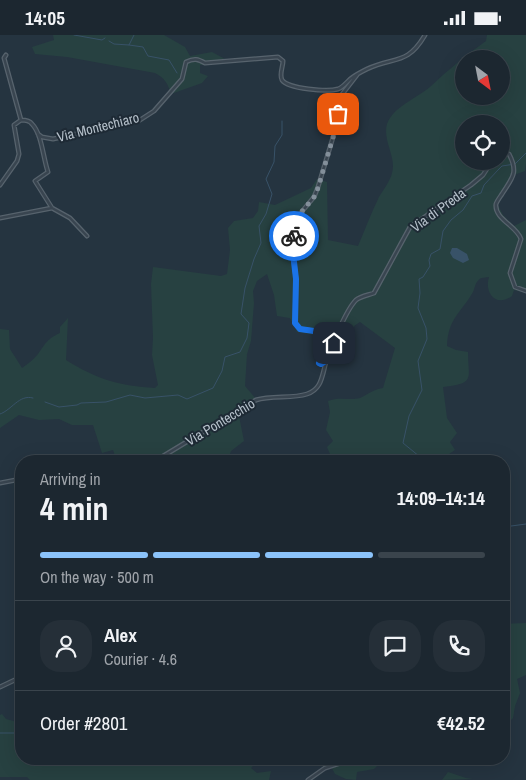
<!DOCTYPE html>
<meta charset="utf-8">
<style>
body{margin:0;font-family:"Archivo Narrow",sans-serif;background:#252f38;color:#f1f3f6;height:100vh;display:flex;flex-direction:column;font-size:19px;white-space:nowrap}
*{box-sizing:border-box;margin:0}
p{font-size:16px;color:#a0a5ab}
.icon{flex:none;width:28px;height:28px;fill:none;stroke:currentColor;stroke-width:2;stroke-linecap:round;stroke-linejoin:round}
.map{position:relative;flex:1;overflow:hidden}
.sheet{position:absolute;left:15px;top:420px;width:495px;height:310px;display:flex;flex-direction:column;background:#1c2730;border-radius:20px;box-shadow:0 5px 20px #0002,0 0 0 1px #3a444c}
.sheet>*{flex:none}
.needle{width:32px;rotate:148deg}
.buttons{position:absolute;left:455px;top:15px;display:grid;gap:10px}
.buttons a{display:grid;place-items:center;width:55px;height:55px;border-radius:50%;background:#1c2730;box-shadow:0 5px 20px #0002,0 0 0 1px #3a444c;font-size:25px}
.pin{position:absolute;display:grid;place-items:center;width:42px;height:42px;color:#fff;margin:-21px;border-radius:10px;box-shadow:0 2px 8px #0006}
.courier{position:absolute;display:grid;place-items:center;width:50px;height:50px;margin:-25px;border:4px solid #1a73e8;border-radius:50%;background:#fff;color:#222;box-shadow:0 1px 6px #0007}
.head em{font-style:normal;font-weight:700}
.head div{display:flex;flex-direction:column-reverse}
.head{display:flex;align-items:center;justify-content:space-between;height:85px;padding:0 25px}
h1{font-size:32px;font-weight:700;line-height:38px}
.bar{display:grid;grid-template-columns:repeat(4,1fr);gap:8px 5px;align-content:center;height:60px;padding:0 25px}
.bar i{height:6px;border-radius:4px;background:#3a444c}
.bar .on{background:#8bc3fa}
.bar p{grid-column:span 4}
.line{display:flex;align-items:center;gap:12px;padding:0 25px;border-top:1px solid #3a444c}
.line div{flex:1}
.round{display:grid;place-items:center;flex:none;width:52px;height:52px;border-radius:20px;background:#252f38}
.status{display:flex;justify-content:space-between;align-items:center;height:35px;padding:0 25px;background:#1c2730;direction:ltr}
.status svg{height:14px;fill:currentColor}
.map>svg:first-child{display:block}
</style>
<div class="status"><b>14:05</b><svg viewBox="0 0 49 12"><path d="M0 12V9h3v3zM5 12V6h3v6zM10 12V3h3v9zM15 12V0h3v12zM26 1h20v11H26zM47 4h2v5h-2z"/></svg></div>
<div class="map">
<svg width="526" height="745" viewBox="0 0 526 745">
<rect width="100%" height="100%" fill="#253440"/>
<path fill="#274141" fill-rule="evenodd" d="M53 0H164L185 12 190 21 212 17 225 24V28L200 30V38L208 41 202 48 171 59C168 49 165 43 155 38L67 22 35 19 32 12 54 5Z
M487 0H526V129L525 136 514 140 498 170 503 180 514 191 526 185V258L514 255 512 261C496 273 484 258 489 242 488 242 482 243 481 243 475 247 475 252 473 257 461 278 448 283 447 311L456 315 468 317C468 344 476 348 443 352L447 383 457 398 450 407 455 415 449 419 450 423 448 426H389L380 419 373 426H333L327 412 333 406 326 395 330 377 328 366C340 361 349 366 360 363 369 359 372 355 383 353L395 313 360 287 354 291 347 309 340 318 325 314V306L322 301 297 297 290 283 277 281 274 260 267 239 257 246 253 256 254 268 251 306 247 319 245 351 256 364 238 376 244 406 231 416 229 422 223 426H117L113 415 102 418 93 390H72L59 384 39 385 19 380 0 393V294L9 295 10 314 22 333C28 329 34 324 38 319 46 308 47 304 60 298V292L68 283 66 325C96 344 120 351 155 353L158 350 152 320 153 303 151 249 153 232 221 241 227 239 230 215 228 193 234 186 253 183 258 176 259 167 275 170 311 153 317 144 327 147 328 205 358 211C365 195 371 178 379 162 385 152 393 143 393 131 393 118 383 103 387 89 393 72 417 63 430 52 448 35 466 20 486 6ZM464 24H501V61H464ZM464 89H501V126H464Z
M526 588V640L517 644 520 658 515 671 513 683 504 692V589Z
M2 679 6 684 21 688V724H259L251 733 257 738 271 736 269 745H30L27 742H0V680Z
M334 724H384L374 734 357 737 356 745 346 744 335 739 331 731Z
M448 737 466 743 473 744 442 745Z"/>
<path fill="#385268" d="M452 213H457L467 219 469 225 463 228 453 223 450 218Z"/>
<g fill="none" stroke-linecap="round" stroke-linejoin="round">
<path stroke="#385268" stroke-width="1" d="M74 0 102 5 105 3
M109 6 114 9 129 10 134 0
M129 10 143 12 148 21 169 25 177 38
M45 367 59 372 77 370 81 368 106 367 130 360 145 363 178 360 187 364 213 353 222 336 225 322 240 317 247 303 249 288 241 279 245 253 254 224 261 208 259 191 266 179 272 159 266 144 274 127 275 111 282 100V86
M0 379C12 375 19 359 33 363
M425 426 403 408 409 381 422 355 418 326 427 304 426 293 418 273 420 258 419 244 423 242 430 231 429 225 431 219 440 214 443 196 451 185 463 175 472 161 481 158 484 150 498 135 502 131 515 129 526 118
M504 492 526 489
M0 698H15L21 702"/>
<g stroke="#57636d" stroke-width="5">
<path id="minor" d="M6 20 4 23 21 85
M38 99 42 102 53 104 140 85 154 76 182 44 186 27C194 23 198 24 205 28L278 22 283 26C283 32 279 39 282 45 288 54 328 57 338 54 344 52 348 45 353 42 357 39 363 36 367 34 394 21 407 31 425 0
M501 118 509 119C519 138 512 143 502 159 500 162 497 166 496 169 494 184 517 191 521 204L510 238 515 252 526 256
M0 150 17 126 19 119 14 90 21 85C25 85 30 86 32 89 42 99 43 123 48 137L35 146 52 173 70 183 87 201
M0 183 52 173
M327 325 321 329 319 328 325 317 328 299 332 293V290H328L321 297 300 294 295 288 296 244 292 210 297 187 299 180 314 162 318 152 337 89 340 62 357 40
M155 426 256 365C272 360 292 364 307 359 323 354 322 338 327 324 332 310 346 275 356 265 361 261 369 260 374 258L410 192 471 150 483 140 492 126
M0 448 21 444
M0 652 21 642
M308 745 325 733 353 724"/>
</g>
<use href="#minor" stroke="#394550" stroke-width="2.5"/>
</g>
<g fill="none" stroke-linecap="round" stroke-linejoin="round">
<path stroke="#838f9a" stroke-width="5" stroke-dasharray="0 9" d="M294 201 299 180 314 162 318 153 337 89 338 79"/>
<path stroke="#1a73e8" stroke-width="6" d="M294 201 292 210 296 244 295 288 300 294 321 297 328 290H332V293L328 299 325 317 319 328 321 329 327 325 334 308"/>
</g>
<g text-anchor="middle" stroke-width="4" stroke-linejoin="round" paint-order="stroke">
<g font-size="14" fill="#b5c0ca" stroke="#1e2a35">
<text transform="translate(98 92) rotate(-14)" y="5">Via Montechiaro</text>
<text transform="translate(438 175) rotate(-36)" y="5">Via di Preda</text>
<text transform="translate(220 387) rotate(-31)" y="5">Via Pontecchio</text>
</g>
</g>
</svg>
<div class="buttons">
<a><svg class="needle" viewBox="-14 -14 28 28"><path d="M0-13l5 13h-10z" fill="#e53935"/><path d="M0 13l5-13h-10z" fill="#a0a5ab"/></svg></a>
<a><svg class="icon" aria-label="locate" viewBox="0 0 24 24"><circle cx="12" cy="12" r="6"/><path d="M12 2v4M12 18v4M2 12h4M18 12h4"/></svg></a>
</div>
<div class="pin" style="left:338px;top:79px;background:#ea580c"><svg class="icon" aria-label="bag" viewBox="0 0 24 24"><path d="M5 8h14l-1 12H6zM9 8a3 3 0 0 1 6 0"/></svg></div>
<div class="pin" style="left:334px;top:308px;background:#1f2937"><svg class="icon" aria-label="home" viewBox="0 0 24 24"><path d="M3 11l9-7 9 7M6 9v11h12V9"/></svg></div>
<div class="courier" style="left:294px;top:201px"><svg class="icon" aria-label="bike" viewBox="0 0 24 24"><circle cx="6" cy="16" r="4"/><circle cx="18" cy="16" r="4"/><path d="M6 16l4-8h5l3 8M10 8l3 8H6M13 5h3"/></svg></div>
<section class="sheet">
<div class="head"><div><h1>4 min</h1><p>Arriving in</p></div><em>14:09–14:14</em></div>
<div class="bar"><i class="on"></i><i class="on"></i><i class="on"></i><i></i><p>On the way · 500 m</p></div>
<div class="line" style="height:90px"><a class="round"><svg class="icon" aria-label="person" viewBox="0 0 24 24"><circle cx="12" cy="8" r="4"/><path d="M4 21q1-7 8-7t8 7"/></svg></a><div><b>Alex</b><p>Courier · 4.6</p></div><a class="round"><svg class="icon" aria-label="chat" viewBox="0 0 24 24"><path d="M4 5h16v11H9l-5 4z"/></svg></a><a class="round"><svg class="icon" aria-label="phone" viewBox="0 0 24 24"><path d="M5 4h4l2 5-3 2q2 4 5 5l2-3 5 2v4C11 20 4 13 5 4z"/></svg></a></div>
<div class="line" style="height:65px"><div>Order #2801</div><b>€42.52</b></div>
</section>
</div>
